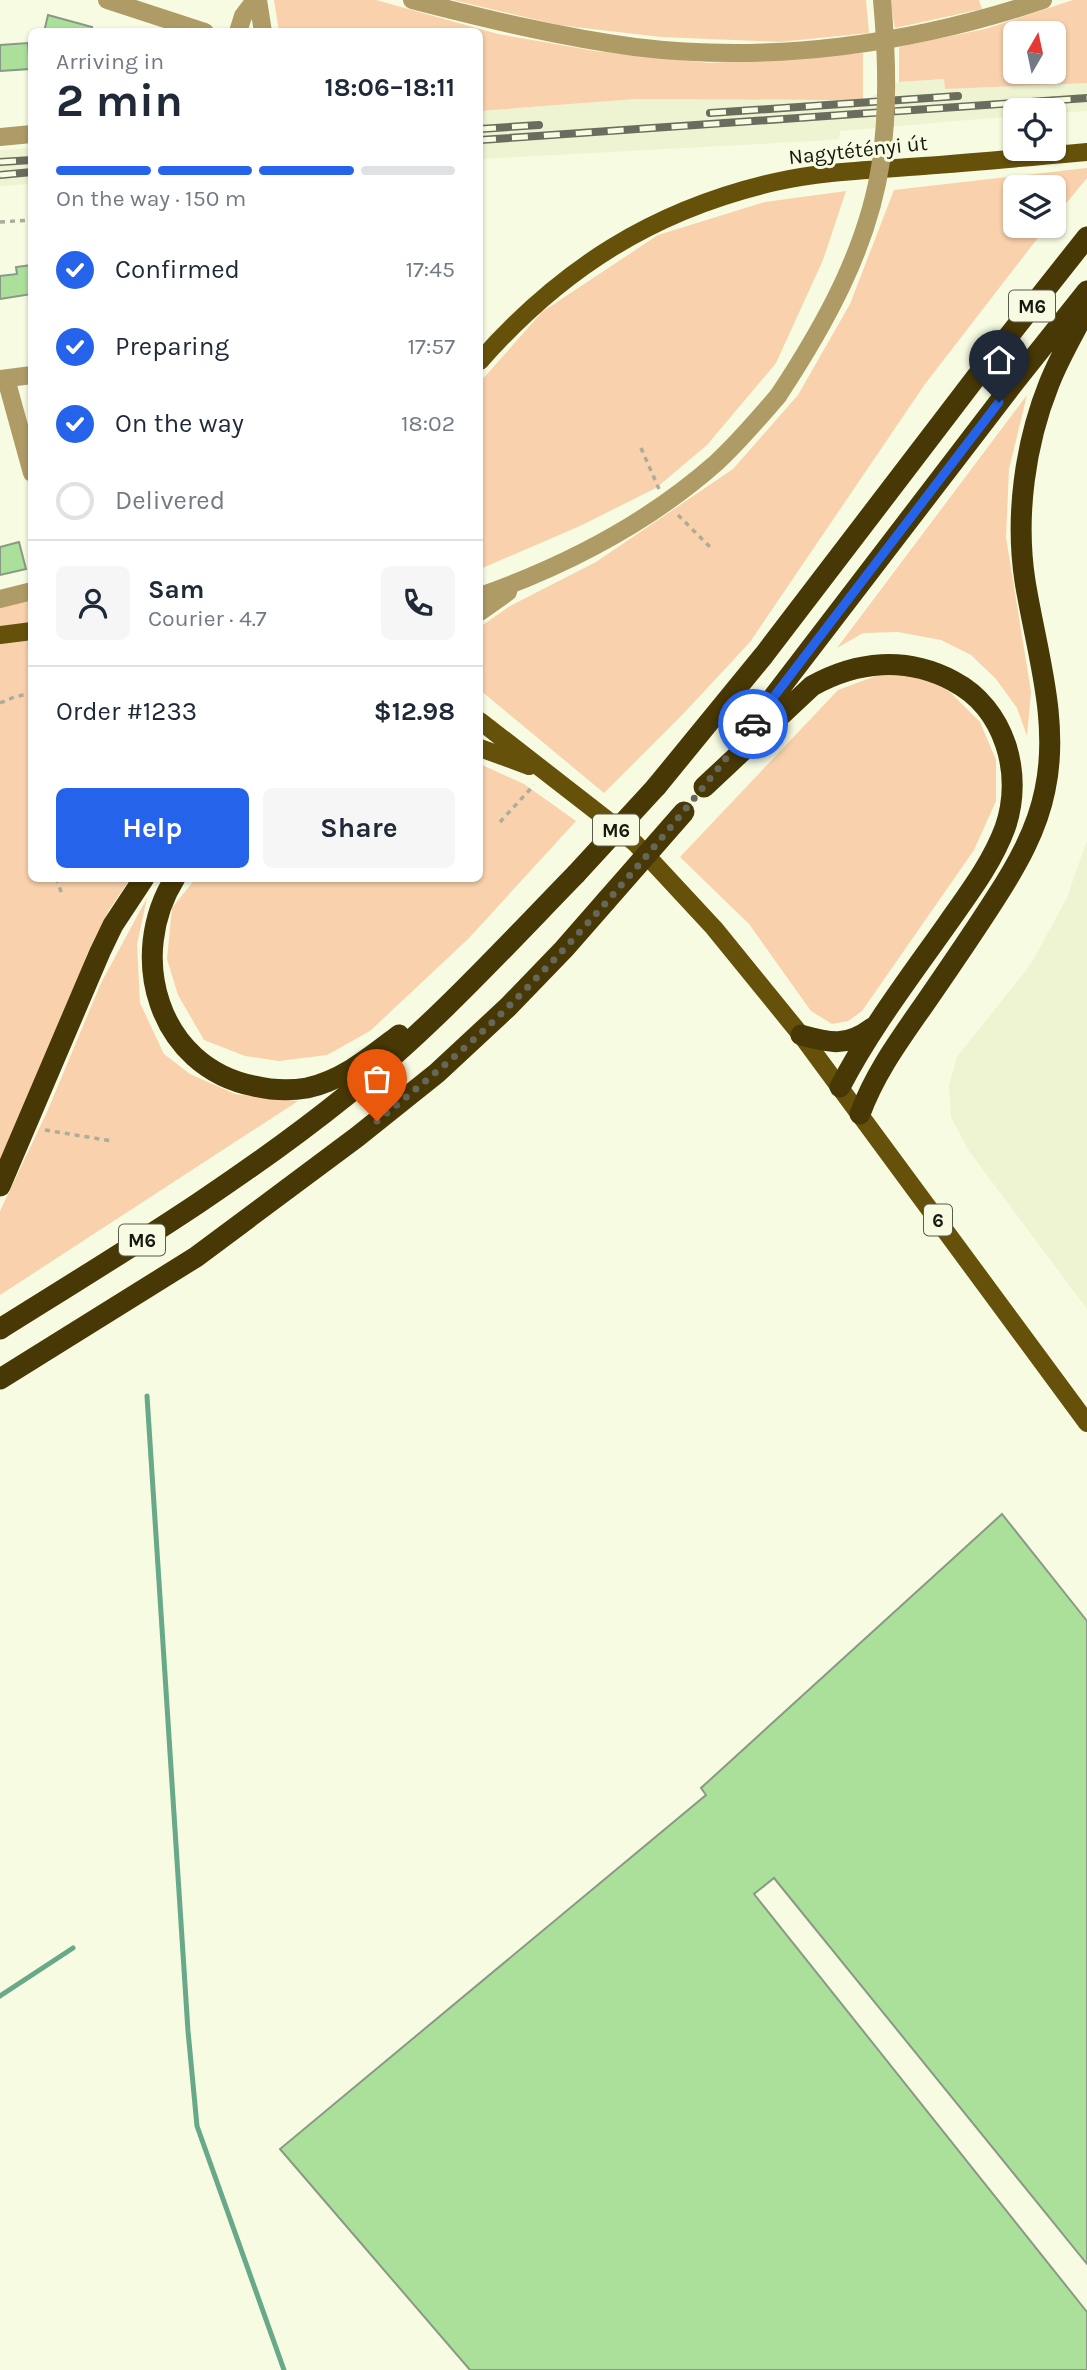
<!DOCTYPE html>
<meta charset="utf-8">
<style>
body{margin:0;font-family:Karla,sans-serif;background:#f6f6f7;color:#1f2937;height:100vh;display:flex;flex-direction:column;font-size:26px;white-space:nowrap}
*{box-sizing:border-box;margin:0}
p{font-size:23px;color:#747a83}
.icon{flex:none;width:38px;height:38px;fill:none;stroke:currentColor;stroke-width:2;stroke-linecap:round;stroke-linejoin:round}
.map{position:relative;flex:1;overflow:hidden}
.panel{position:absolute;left:28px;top:28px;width:455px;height:854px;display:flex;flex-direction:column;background:#fff;border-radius:10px;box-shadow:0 2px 5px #0004}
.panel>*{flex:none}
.needle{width:46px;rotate:9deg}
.buttons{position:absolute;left:1003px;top:21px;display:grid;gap:14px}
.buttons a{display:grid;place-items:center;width:63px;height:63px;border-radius:10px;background:#fff;box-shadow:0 2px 5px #0004;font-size:35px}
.pin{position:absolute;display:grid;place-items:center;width:60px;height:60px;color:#fff;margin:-72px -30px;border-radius:50% 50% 50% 0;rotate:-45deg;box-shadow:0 0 7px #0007}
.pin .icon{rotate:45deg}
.courier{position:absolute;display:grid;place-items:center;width:70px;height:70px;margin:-35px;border:5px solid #2563eb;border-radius:50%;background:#fff;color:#222;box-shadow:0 2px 9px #0007}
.overview em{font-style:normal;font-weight:700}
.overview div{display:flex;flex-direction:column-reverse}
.overview{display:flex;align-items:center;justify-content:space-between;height:119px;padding:0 28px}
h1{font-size:46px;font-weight:700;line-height:52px}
.bar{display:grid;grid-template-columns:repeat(4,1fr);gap:10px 7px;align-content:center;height:84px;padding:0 28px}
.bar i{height:9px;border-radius:5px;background:#e0e1e3}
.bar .current{background:#2563eb}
.bar p{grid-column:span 4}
.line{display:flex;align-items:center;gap:18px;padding:0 28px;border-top:2px solid #e0e1e3}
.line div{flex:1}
.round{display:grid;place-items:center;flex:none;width:74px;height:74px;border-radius:10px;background:#f6f6f7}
ol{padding:0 28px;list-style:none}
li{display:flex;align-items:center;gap:21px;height:77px}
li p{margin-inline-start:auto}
li .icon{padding:7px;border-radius:50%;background:#2563eb;color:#fff;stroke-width:4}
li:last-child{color:#747a83}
li i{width:38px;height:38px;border:4px solid #e0e1e3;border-radius:50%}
.cta{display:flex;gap:14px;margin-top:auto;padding:14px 28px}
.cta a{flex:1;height:80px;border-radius:10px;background:#2563eb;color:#fff;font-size:28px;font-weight:700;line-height:80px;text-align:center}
.cta a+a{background:#f6f6f7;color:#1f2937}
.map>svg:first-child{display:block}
</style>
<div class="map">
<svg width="1087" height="2370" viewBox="0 0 1087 2370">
<rect width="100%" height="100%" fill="#f7fbe1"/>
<path fill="#eef3d1" d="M944 79 945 89 1087 83V111L1054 113V110H1015V116L840 131 839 139 832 140 480 159V111L636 99 838 100 844 107 863 101 899 82Z
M31 148V184L0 186V150Z
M1087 841V1309L969 1151 951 1117 949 1085 957 1057 1031 964 1066 900Z"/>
<path fill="#f9d1ac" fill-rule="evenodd" d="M274 0H376L498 34 595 51 709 63 863 53V101L843 107 838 100 636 99 480 111V32L279 31Z
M453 0H866L869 33 779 42 661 37 558 25Z
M890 0H979L982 9 895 28Z
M1073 0H1087V83L945 89 944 79 899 82V47L985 29ZM1015 33H1054V72H1015Z
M1087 168V178L1054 218V187H1015V226H1047L925 384 750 642 683 714 604 793 480 690V627L510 606 596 562 733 469 798 395 850 304 894 190Z
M846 191 823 260 776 363 707 445 656 488 580 526 480 569V382L542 312 658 235 765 202Z
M1027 395 1009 469 1006 537 1031 692 1027 736 1017 708 996 679 971 655 941 640 898 632 863 633 837 648Z
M31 598 32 878 130 879 109 910 87 954 61 1028 0 1169V606Z
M884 673 918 675 950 692 980 722 996 760V801L974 850 862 1011 848 1021 832 1024 811 1011 749 924 680 857 838 690Z
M480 764 524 784 576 821 469 938 370 1031 327 1055 279 1061 245 1056 204 1040 178 995 167 959 172 908 195 879 480 878Z
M147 898 137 944 140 1003 164 1054 190 1074 235 1094 298 1101 0 1295V1211L47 1112 101 983Z"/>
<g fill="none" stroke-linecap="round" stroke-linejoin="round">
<path stroke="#67a988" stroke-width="5" d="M147 1396 188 2031 197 2126 284 2370
M0 1996 73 1948"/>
</g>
<path fill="#abe09b" stroke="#8a9985" stroke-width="2" d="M48 15 92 27V32H44Z
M28 43 30 69 0 71V45Z
M32 265V294L0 299V276L17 274 16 267Z
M19 542 26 569 0 575V547Z
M1002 1514 1087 1621V2264L774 1878 754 1894 1087 2312V2370H470L280 2149 706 1795 701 1788Z"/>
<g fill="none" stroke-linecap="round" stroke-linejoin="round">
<path stroke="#aaad99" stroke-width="3.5" stroke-dasharray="5 5" stroke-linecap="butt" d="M0 222 32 220
M641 448 659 489
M678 515 711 548
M0 703 14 697 32 693
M500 822 534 785
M56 878 62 894
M45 1130 112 1141"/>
<path stroke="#af9b65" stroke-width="18" d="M107 0 205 32
M258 0 263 32
M412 0C486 19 560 37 635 47 772 64 913 44 1043 0
M238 32 243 16 255 0
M0 137 32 134
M0 379 32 375
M6 379 32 473
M480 596C565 566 648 523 716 463 739 442 758 419 778 396
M0 599 32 591
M480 612 508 592"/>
<path stroke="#66510b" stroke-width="18" d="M480 361C561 269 653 210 775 182 823 171 873 170 923 166 977 162 1032 157 1087 152
M0 635 32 631
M480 721 610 822 636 844 714 928 801 1035 1087 1423
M480 748 529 766"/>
<path stroke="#483805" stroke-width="21" d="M748 730 1016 380 1087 291
M656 787 764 655 977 376 1087 237
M704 787 812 686C857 661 906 656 953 681 1005 708 1024 774 1005 828 992 863 969 893 948 923 910 977 870 1029 840 1087
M175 878C126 956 158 1067 254 1086 271 1090 290 1091 307 1088 343 1080 370 1057 399 1035
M801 1035C830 1043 847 1047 872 1028
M860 1114C876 1070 904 1034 930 996 952 964 974 932 995 899 1017 865 1037 830 1045 790 1060 720 1036 650 1025 581 1015 516 1025 444 1049 384 1059 358 1074 333 1087 308
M0 1186 100 952 113 925 144 878
M0 1329C118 1255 238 1183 347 1095 430 1029 502 950 576 874
M0 1379 196 1257 357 1137 437 1073 508 1007 564 949 606 901"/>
<g stroke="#6a6c5d" stroke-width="8">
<path id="rail" d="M710 113 958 96
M480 129 539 125
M480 140 1087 98
M0 162 32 160
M0 175 32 172"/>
</g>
<use href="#rail" stroke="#f7fbe1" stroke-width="5" stroke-dasharray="16" stroke-linecap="butt"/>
<path stroke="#af9b65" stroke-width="18" d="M778 396C825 325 869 246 881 161 889 107 887 54 882 0"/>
<path stroke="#483805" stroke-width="21" d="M576 874 656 787
M606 901 684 812"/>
</g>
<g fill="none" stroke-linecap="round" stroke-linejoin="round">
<path stroke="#656758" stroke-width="7" stroke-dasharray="0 12.6" d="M377 1121C422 1084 468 1047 509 1006 597 918 677 822 753 724"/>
<path stroke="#2563eb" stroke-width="9" d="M753 724 999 402"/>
</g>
<g text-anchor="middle" stroke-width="6" stroke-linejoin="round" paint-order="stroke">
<g fill="#f7fbe1" stroke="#5a5b4d" stroke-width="2">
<rect x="1009" y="290.5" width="46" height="31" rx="5"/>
<rect x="593" y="814.5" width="46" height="31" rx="5"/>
<rect x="924" y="1204.5" width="28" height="31" rx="5"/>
<rect x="119" y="1224.5" width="46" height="31" rx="5"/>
</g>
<g font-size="19" font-weight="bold" fill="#16170e">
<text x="1032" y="313">M6</text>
<text x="616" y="837">M6</text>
<text x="938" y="1227">6</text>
<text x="142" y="1247">M6</text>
</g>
<g font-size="21" fill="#16170e" stroke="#f7fbe1">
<text transform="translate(858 150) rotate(-6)" y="7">Nagytétényi út</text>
</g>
</g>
</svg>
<div class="buttons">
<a><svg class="needle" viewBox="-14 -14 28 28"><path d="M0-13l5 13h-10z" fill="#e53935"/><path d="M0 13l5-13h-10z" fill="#747a83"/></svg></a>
<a><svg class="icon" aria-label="locate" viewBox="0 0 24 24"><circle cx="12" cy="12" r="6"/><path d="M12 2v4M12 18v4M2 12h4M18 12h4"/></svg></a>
<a><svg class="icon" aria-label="layers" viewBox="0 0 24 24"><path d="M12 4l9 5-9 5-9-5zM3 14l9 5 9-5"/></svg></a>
</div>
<div class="pin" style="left:377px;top:1121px;background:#ea580c"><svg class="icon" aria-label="bag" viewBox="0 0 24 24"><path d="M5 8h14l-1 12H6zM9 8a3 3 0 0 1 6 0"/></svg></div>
<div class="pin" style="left:999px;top:402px;background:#1f2937"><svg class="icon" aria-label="home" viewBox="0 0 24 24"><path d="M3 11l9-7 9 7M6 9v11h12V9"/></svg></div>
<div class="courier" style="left:753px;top:724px"><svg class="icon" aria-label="car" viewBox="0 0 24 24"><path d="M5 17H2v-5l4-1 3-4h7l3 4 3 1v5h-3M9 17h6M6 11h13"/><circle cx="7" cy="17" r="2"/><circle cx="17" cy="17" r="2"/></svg></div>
<section class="panel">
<div class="overview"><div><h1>2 min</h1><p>Arriving in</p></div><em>18:06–18:11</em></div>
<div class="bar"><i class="current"></i><i class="current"></i><i class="current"></i><i></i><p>On the way · 150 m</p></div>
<ol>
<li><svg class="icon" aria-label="check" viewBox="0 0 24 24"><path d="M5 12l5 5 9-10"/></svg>Confirmed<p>17:45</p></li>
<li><svg class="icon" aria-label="check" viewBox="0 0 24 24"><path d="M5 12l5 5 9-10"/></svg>Preparing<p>17:57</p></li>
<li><svg class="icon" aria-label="check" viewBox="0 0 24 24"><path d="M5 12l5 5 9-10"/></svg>On the way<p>18:02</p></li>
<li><i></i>Delivered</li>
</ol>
<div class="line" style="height:126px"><a class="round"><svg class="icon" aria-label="person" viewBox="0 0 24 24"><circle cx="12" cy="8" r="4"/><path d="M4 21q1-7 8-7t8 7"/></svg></a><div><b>Sam</b><p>Courier · 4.7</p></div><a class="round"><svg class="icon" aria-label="phone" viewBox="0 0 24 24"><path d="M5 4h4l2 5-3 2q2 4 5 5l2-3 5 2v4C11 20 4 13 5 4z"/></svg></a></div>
<div class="line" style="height:91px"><div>Order #1233</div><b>$12.98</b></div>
<div class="cta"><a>Help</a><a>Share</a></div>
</section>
</div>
